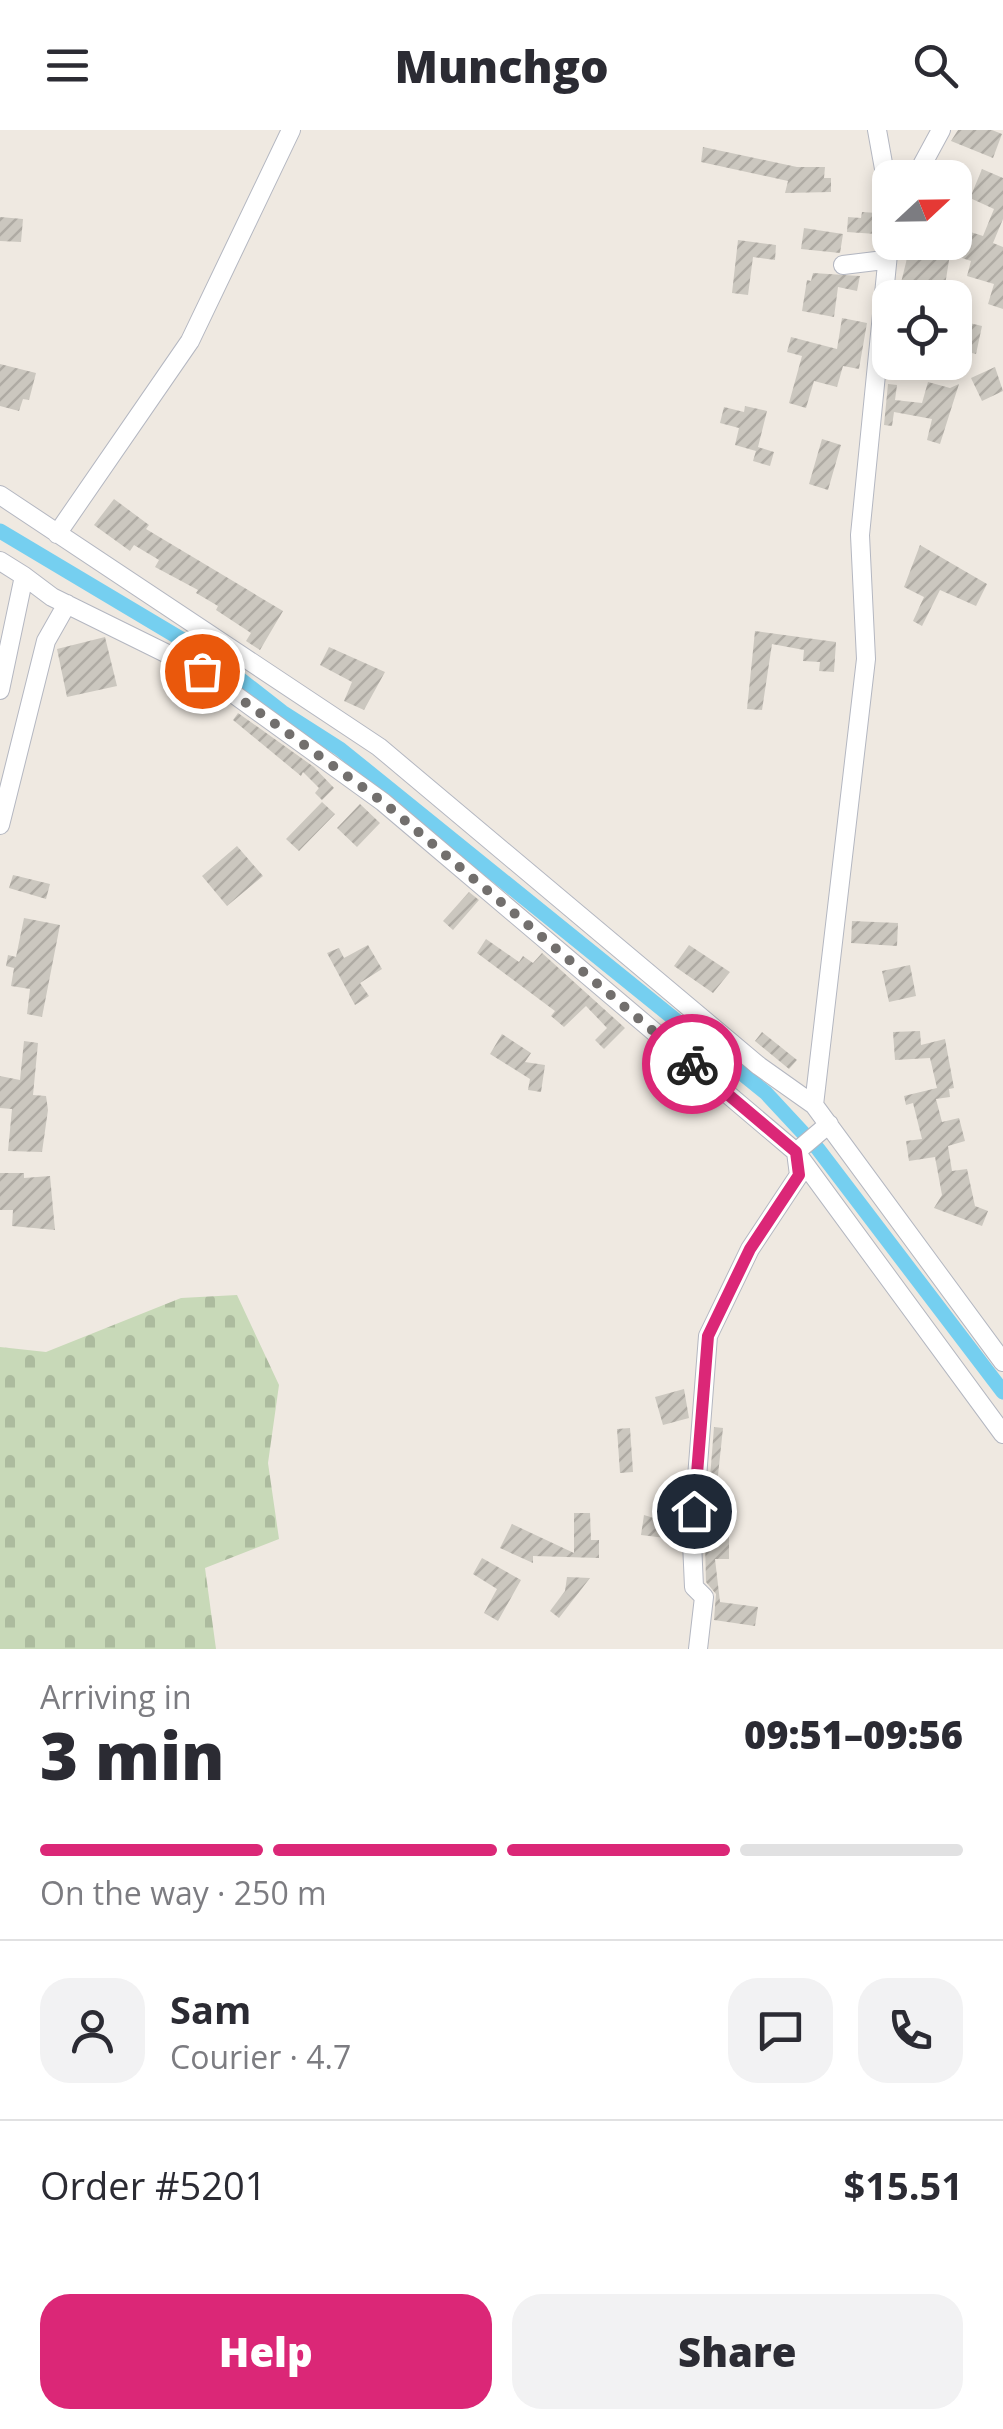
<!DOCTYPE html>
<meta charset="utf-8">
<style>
body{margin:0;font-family:"Open Sans",sans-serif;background:#f2f2f3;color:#2b2b33;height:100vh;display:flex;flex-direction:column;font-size:38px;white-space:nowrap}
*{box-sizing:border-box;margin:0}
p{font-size:32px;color:#7c7c81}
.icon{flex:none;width:55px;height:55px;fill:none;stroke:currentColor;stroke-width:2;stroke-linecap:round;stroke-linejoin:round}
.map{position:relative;height:1519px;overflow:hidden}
.side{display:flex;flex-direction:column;background:#fff;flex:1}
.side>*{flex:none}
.needle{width:65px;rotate:68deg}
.controls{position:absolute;left:872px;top:30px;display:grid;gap:20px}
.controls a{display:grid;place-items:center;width:100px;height:100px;border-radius:20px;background:#fff;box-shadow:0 5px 15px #0003;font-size:50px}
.pin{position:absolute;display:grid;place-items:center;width:85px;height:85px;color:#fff;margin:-42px;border:5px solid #fff;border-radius:50%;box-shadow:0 2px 10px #0007}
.courier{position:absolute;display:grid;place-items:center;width:100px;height:100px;margin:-50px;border:8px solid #db2777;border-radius:50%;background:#fff;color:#222;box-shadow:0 2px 12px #0007}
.headline em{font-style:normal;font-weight:800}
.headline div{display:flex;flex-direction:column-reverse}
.headline{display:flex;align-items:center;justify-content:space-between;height:170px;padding:0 40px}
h1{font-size:65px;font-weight:800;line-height:75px}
.bar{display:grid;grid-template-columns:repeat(4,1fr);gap:15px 10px;align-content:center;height:120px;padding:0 40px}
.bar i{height:12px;border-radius:8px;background:#e1e1e2}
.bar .current{background:#db2777}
.bar p{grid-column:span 4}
.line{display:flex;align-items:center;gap:25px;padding:0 40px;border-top:2px solid #e1e1e2}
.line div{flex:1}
.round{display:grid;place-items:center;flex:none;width:105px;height:105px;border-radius:30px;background:#f2f2f3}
.cta{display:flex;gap:20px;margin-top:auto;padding:20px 40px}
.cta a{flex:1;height:115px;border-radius:30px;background:#db2777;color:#fff;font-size:40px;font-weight:800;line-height:115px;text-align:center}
.cta a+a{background:#f2f2f3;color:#2b2b33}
header{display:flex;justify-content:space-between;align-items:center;height:130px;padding:0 40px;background:#fff;font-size:45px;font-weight:800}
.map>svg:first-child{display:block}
</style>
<header><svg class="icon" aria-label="menu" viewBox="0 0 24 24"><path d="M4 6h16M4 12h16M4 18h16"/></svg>Munchgo<svg class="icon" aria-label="search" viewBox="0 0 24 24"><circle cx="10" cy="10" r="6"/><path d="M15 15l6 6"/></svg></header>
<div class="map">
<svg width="1003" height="1519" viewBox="0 0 1003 1519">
<defs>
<pattern id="cemetery-stones" width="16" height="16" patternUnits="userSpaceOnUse" patternTransform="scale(2.5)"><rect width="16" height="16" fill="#c8d9b8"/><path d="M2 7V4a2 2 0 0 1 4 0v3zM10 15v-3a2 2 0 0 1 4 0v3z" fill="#acbb9e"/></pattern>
<pattern id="building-hatch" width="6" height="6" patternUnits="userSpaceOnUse" patternTransform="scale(2.5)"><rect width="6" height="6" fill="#cbc7bf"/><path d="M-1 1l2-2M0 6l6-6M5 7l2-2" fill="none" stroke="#afaba4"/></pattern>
</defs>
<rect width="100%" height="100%" fill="#efe9e1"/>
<path fill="url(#cemetery-stones)" d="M237 1165 279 1255 268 1333 279 1409 205 1438 216 1519H0V1217L46 1222 181 1168Z"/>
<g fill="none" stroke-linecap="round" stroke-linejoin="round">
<path stroke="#75cff0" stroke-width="15" d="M0 401 213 528 282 582 340 619 766 963 818 1019 1003 1262"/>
</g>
<path fill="url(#building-hatch)" d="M958 0H992L1002 4 993 28 951 11Z
M703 17 797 37H825L824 48H831V62L785 63 788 51 701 32Z
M982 39 1003 48V89L993 113 1003 117V179L988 174 994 154 967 146 971 131 950 124 943 168H903L899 161 911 112H955V97L983 106 994 79 970 68Z
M862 82 877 83 876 104 847 102 848 87 861 88Z
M0 87 23 89 21 112 0 111Z
M804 98 843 104 840 123 801 119Z
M738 110 776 115 775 130 753 127 748 165 732 163Z
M813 143 860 146 857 161 838 157 834 187 802 181 807 150 811 151Z
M842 188 867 193 859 239 843 236 837 257 814 251 806 278 789 273 802 226 787 222 791 207 837 219Z
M957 190 982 196 976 224 955 219Z
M0 234 36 243 29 270 23 269 19 281 0 276Z
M995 237 1003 261 982 271 971 248Z
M928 252 950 258 959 254 940 314 927 310 932 289 894 282 892 296 884 295 888 254 897 255 895 270 922 273Z
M745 276 767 281 758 317 774 322 770 336 753 331 756 321 735 315 739 298 720 293 724 277 744 282Z
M822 309 841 315 828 360 809 354Z
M114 369 149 395 146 399 283 481 260 520 246 511 251 503 216 480 218 476 196 463 198 460 155 437 159 430 134 415 130 421 94 395Z
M920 415 987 454 976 476 940 460 922 496 913 491 924 467 904 457Z
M755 501 836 512 834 542 819 541 820 532 803 531 804 520 772 514 762 580 747 579Z
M105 507 117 556 67 567 57 519Z
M329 517 385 542 364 580 344 571 352 552 320 535Z
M238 583 314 637 334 658 322 670 315 663 319 658 303 642 301 646 233 590Z
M322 672 335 684 299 721 286 709Z
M360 674 380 693 357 717 337 698Z
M237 716 263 746 227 776 202 746Z
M13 745 50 754 46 769 9 758Z
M469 762 479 770 453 800 443 791Z
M24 788 60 795 42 887 27 884 30 859 11 856 14 838 6 836 8 825 16 827Z
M852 791 898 793 897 816 851 813Z
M486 809 519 832 523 826 533 833 542 823 625 898 604 919 595 910 607 898 586 876 564 897 551 886 555 881 477 823Z
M368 815 382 839 360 853 369 866 355 875 327 823 339 818 344 828Z
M689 815 730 842 713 863 674 836Z
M910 835 916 866 889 872 882 841Z
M920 901 921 915 945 909 954 958 949 959 950 967 936 969 942 992 959 988 965 1011 948 1016 952 1041 967 1039 975 1076 988 1081 982 1096 934 1078 942 1065 935 1027 909 1031 906 1011 922 1009 913 973 906 975 904 966 937 958 930 928 895 930 893 902Z
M762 902 797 930 789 939 755 911Z
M502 904 531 923 525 932 545 935 541 962 528 960 530 949 490 924Z
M24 911 38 913 33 965 46 966 48 980 42 1022 8 1021 12 979 0 978V946L20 950Z
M0 1043H24V1048L50 1046 55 1100 12 1096 13 1080H0Z
M684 1259 689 1288 663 1295 655 1267Z
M714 1297 723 1298 712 1402 729 1403V1429H715L720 1472 758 1477 755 1496 714 1490 716 1464 706 1452 705 1412Z
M630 1298 633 1342 620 1343 617 1299Z
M574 1383H590L591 1410H599V1428L533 1426V1433L500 1418 512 1394 574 1423Z
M644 1385 676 1395 674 1409 641 1405Z
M482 1428 521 1450 498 1491 484 1483 497 1459 473 1444Z
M567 1447 590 1448 559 1488 550 1481 565 1461Z"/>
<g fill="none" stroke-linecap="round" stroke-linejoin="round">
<g stroke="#b4b7c1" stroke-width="20">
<path id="minor" d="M877 0 890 72
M915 48 941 0
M843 135 884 130
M0 365 379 617 759 936 814 975 1003 1232
M57 404 190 211 291 0
M0 431 24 446 0 560
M24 446 52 467 202 541 383 672 796 1022 1003 1304
M0 695 46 511 67 474
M814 975 866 529 860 405 890 104
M698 1519 704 1467 694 1457 692 1412 708 1206 750 1119 799 1045 796 1022 829 994"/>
</g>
<use href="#minor" stroke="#fff" stroke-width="18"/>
</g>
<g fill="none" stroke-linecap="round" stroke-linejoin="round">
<path stroke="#726f6d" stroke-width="10" stroke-dasharray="0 18" d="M202 541 383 672 692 934"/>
<path stroke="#db2777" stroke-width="12" d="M692 934 796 1022 799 1045 750 1119 708 1206 694 1381"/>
</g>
</svg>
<div class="controls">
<a><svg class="needle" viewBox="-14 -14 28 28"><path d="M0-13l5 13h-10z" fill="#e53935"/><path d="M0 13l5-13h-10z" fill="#7c7c81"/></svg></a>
<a><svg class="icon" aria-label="locate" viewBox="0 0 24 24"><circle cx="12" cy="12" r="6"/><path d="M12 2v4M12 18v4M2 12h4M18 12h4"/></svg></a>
</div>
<div class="pin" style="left:202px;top:541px;background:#ea580c"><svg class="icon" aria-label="bag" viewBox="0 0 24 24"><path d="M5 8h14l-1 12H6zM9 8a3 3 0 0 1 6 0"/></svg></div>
<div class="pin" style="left:694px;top:1381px;background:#1f2937"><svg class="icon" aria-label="home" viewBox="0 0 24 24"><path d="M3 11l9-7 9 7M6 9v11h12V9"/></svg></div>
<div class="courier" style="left:692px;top:934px"><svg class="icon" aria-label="bike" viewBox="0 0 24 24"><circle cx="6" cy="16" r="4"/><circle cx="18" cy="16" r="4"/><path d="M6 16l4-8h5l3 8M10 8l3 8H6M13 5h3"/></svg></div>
</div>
<section class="side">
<div class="headline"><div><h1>3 min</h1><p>Arriving in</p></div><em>09:51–09:56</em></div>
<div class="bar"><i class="current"></i><i class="current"></i><i class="current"></i><i></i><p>On the way · 250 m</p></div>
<div class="line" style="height:180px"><a class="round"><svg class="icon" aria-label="person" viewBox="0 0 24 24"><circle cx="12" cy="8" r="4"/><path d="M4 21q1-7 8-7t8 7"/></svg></a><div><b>Sam</b><p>Courier · 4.7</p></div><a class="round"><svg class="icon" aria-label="chat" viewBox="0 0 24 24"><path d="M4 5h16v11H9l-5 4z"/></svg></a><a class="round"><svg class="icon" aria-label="phone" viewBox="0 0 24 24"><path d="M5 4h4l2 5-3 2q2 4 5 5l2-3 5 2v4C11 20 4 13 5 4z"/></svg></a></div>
<div class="line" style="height:130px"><div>Order #5201</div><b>$15.51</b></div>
<div class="cta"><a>Help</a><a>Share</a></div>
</section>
